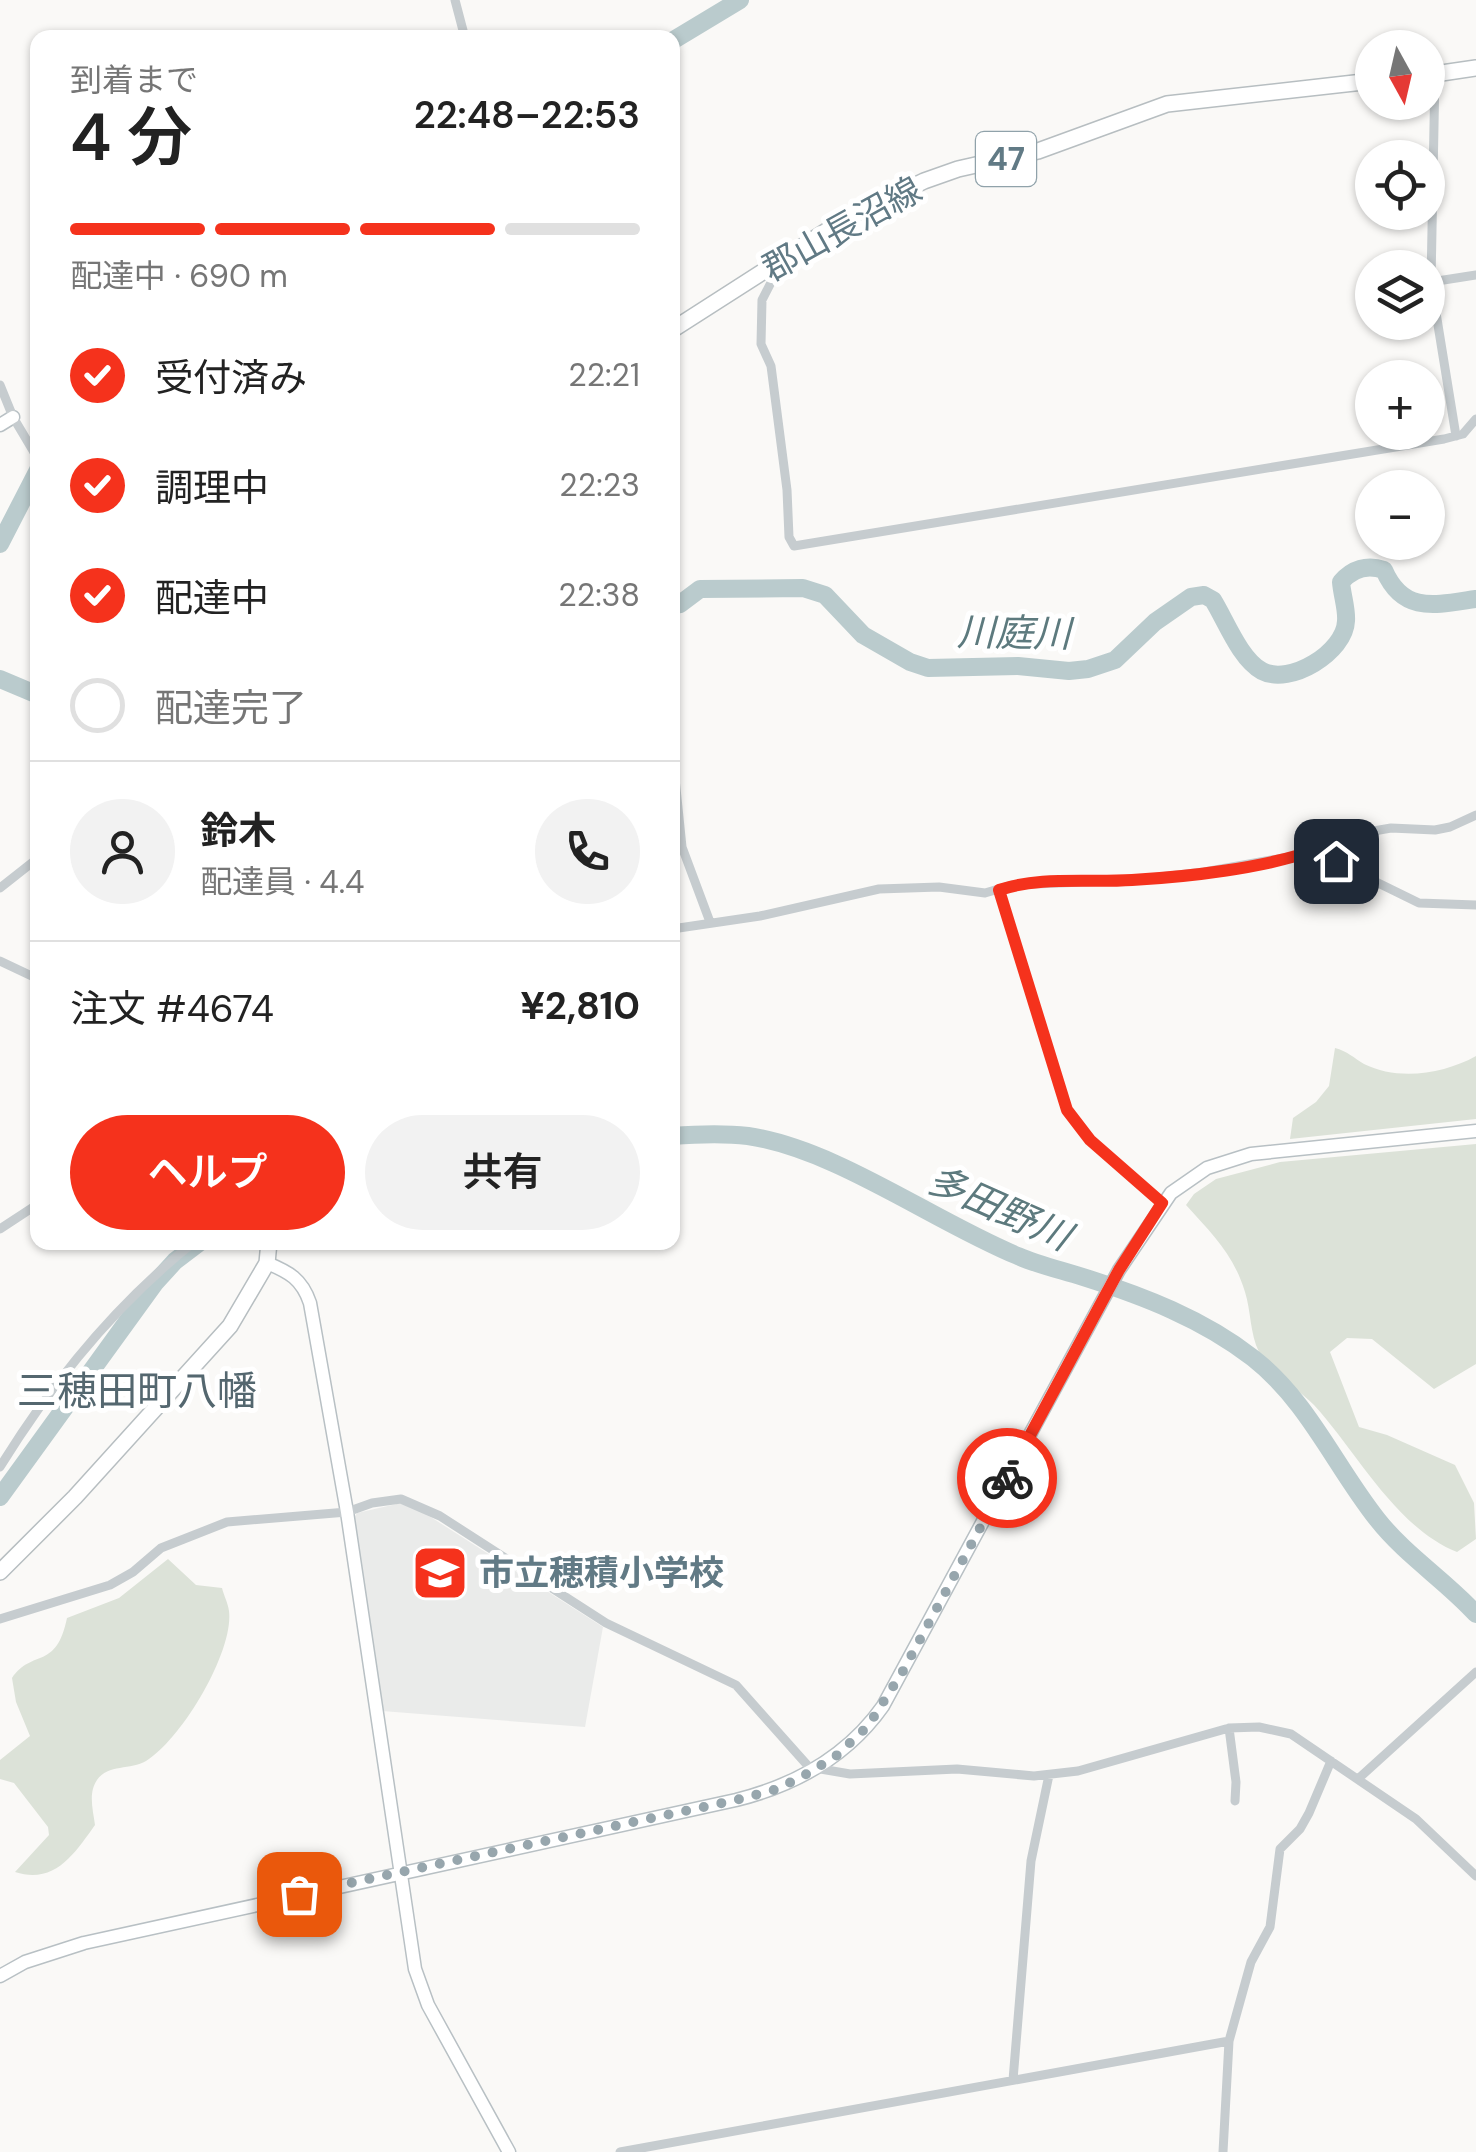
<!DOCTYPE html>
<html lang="ja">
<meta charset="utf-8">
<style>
body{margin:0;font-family:"DM Sans","Noto Sans JP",sans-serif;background:#f2f2f2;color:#222;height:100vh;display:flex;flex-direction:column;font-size:38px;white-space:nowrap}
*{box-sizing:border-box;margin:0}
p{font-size:32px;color:#767676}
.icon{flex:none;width:55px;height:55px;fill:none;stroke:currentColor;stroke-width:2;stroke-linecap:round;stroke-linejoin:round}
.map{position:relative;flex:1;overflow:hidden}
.details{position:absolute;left:30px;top:30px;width:650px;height:1220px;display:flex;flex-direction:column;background:#fff;border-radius:20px;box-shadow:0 2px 8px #0004}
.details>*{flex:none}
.needle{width:65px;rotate:172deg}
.buttons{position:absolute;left:1355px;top:30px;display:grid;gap:20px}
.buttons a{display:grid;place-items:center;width:90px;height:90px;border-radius:50%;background:#fff;box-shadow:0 2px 8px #0004;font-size:50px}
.pin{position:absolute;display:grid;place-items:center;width:85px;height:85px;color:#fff;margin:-42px;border-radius:20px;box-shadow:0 5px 15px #0006}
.courier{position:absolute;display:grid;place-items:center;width:100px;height:100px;margin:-50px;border:8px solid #f5321c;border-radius:50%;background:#fff;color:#222;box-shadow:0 2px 12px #0007}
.summary em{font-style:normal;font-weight:600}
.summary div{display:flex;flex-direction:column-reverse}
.summary{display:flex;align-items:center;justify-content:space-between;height:170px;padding:0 40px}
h1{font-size:65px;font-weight:600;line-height:75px}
.bar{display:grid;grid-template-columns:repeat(4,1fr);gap:15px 10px;align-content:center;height:120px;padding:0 40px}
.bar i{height:12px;border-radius:8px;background:#e0e0e0}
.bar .active{background:#f5321c}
.bar p{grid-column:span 4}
.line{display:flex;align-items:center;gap:25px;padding:0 40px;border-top:2px solid #e0e0e0}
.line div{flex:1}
.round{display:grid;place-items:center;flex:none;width:105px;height:105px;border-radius:52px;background:#f2f2f2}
ol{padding:0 40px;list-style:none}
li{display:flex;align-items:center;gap:30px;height:110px}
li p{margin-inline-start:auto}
li .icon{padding:10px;border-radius:50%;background:#f5321c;color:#fff;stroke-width:4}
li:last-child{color:#767676}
li i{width:55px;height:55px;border:5px solid #e0e0e0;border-radius:50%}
.action{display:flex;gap:20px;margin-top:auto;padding:20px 40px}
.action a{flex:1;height:115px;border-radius:60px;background:#f5321c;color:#fff;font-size:40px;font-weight:600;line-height:115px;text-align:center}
.action a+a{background:#f2f2f2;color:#222}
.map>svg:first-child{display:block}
</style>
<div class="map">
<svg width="1476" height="2152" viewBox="0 0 1476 2152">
<rect width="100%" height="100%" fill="#faf9f7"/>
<path fill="#eaebea" d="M401 1503 415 1507 603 1627 585 1727 382 1711 354 1518 357 1513Z"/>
<path fill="#dce2d8" d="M1335 1048C1347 1051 1354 1058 1364 1064 1398 1081 1444 1074 1476 1056V1119L1290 1139 1293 1118 1316 1102 1329 1086Z
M1476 1144V1364L1434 1389 1372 1339 1347 1338 1330 1352 1359 1427 1387 1435 1455 1465 1474 1503 1476 1539 1457 1552C1396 1528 1357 1452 1314 1405 1297 1387 1271 1375 1259 1352 1250 1334 1251 1311 1245 1292 1233 1253 1212 1234 1186 1205L1194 1194 1216 1179 1280 1162Z
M168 1559 196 1585 222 1588C224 1596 228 1603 229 1611 234 1652 181 1740 146 1761 131 1770 108 1764 97 1780 88 1793 93 1810 95 1825 75 1853 55 1885 15 1872L49 1835 48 1827 14 1783 0 1779V1760L30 1736 16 1702 12 1678C33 1648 56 1671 67 1618L119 1598Z"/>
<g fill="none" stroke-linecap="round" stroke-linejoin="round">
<path stroke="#bacbcd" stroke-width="18" d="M672 41 740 0
M0 544 38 470
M672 599 680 604 700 589 803 588 825 595 863 635 910 662 928 668 1018 666 1069 671 1088 669 1115 660 1155 622 1191 597 1204 595 1213 600C1226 621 1240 659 1262 671 1290 686 1345 652 1346 621 1347 609 1342 595 1341 582 1352 569 1367 564 1384 570 1403 614 1435 605 1476 599
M0 679 38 695
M672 1136C698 1134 723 1133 748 1136 836 1149 933 1221 1018 1256 1038 1265 1061 1270 1083 1277 1143 1296 1203 1319 1253 1358 1308 1401 1335 1466 1377 1519 1406 1556 1445 1580 1476 1614
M0 1497 155 1283 175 1261 200 1242"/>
<g stroke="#b8c0c4" stroke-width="15">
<path id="secondary" d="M0 425 13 417
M267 1263C289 1272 302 1279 310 1303L347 1512 415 1969 428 2005 509 2152
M0 1976 25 1962 84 1943 736 1800C796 1785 847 1757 883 1706L1119 1270 1171 1193 1207 1168 1251 1154 1476 1131"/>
</g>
<g stroke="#b7bec1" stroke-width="18">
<path id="primary" d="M1428 75 1476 68
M672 330 842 221 924 181 958 169 1038 151 1167 104 1372 81
M0 1572 75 1497 230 1326 267 1263 269 1242"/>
</g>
<path stroke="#c6cccf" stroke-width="9" d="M455 0 465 38
M1435 74 1431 282 1456 436
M780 265 762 300 761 344 771 366 787 490 789 537 794 546 1444 439 1463 434 1476 419
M1431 282 1476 275
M0 385 13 417 38 459
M672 749 682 847 710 922
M1317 849 1321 855 1419 903 1476 905
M0 888 38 858
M999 890 1067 1109 1090 1140 1162 1203
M672 929 760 916 879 889 939 887 985 893 1012 885 1133 880 1204 872 1305 854 1368 832 1391 828 1435 830 1450 827 1476 815
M0 961 38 979
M0 1229 38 1204
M0 1467C53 1381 115 1305 194 1242
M0 1619 110 1585 133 1572 161 1548 227 1522 347 1512 372 1503 401 1499 440 1516 606 1623 736 1685 809 1767 850 1774 957 1769 1034 1776 1078 1771 1229 1728 1259 1727 1291 1734 1416 1819 1476 1876
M1229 1728 1236 1782 1235 1801
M1359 1778 1476 1672
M1013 2080 1031 1861 1049 1775
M620 2152 1229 2041
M1223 2152 1229 2041 1251 1962 1270 1927 1280 1849 1300 1829 1309 1813 1331 1761"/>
<use href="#secondary" stroke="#fff" stroke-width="12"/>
<use href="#primary" stroke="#fff" stroke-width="15"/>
</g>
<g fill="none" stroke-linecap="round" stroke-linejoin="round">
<path stroke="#97a6ad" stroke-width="10" stroke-dasharray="0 18" d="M299 1894 736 1800 774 1790 800 1778 836 1756 868 1726 903 1671 1007 1478"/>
<path stroke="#f5321c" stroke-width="12" d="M1007 1478 1119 1270 1162 1203 1090 1140 1067 1110 999 890C1040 876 1088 883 1132 880 1186 877 1267 868 1317 849L1336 861"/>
</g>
<defs>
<g id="school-square" transform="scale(2.875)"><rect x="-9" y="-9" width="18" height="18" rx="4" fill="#f5321c" stroke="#fff"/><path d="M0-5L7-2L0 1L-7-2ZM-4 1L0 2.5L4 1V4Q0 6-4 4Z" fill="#fff"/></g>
</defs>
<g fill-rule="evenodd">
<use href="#school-square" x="440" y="1573"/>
</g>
<g text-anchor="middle" stroke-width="10" stroke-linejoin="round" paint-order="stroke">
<rect fill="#fff" stroke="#90a2aa" stroke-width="2.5" x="976" y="132" width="60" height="54" rx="8"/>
<g font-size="32" font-weight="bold" fill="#617a85">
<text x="1006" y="170">47</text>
</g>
<g font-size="35" fill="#617a85" stroke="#fff">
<text transform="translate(842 229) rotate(-29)" y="12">郡山長沼線</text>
</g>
<g font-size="35" font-weight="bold" fill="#617a85" stroke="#fff" text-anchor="start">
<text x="479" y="1585">市立穂積小学校</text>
</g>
<g font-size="38" font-style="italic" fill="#5d7a7e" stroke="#fff">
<text transform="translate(1014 633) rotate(1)" y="13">川庭川</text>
<text transform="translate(999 1208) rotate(24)" y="13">多田野川</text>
</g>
<g font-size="40" fill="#54676f" stroke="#fff">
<text x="137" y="1405">三穂田町八幡</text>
</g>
</g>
</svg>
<div class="buttons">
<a><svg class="needle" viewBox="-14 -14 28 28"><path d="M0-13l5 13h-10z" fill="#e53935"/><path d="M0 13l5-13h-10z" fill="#767676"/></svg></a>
<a><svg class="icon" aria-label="locate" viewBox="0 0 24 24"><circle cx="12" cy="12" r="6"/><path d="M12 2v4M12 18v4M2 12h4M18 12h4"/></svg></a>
<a><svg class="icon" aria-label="layers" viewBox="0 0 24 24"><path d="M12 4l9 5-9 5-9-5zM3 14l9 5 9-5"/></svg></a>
<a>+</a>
<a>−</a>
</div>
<div class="pin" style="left:299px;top:1894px;background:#ea580c"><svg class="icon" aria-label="bag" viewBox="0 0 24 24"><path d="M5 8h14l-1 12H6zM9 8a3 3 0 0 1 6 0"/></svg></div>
<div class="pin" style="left:1336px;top:861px;background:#1f2937"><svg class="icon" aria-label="home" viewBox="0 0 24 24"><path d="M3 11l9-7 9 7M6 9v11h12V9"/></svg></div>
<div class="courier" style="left:1007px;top:1478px"><svg class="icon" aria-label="bike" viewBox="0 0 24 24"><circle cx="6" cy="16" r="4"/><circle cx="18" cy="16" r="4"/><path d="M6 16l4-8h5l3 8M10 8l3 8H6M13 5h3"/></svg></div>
<section class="details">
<div class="summary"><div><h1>4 分</h1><p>到着まで</p></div><em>22:48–22:53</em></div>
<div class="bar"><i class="active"></i><i class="active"></i><i class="active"></i><i></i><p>配達中 · 690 m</p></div>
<ol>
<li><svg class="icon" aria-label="check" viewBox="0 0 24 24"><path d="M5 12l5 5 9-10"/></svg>受付済み<p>22:21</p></li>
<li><svg class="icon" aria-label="check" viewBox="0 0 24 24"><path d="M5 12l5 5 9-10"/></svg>調理中<p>22:23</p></li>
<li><svg class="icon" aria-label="check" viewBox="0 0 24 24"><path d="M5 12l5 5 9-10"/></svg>配達中<p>22:38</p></li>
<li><i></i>配達完了</li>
</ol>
<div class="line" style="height:180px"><a class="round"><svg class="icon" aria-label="person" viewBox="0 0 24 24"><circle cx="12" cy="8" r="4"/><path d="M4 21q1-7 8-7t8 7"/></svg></a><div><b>鈴木</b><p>配達員 · 4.4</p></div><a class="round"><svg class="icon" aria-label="phone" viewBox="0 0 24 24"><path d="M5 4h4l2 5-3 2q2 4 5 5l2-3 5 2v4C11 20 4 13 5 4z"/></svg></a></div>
<div class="line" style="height:130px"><div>注文 #4674</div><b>¥2,810</b></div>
<div class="action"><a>ヘルプ</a><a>共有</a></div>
</section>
</div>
